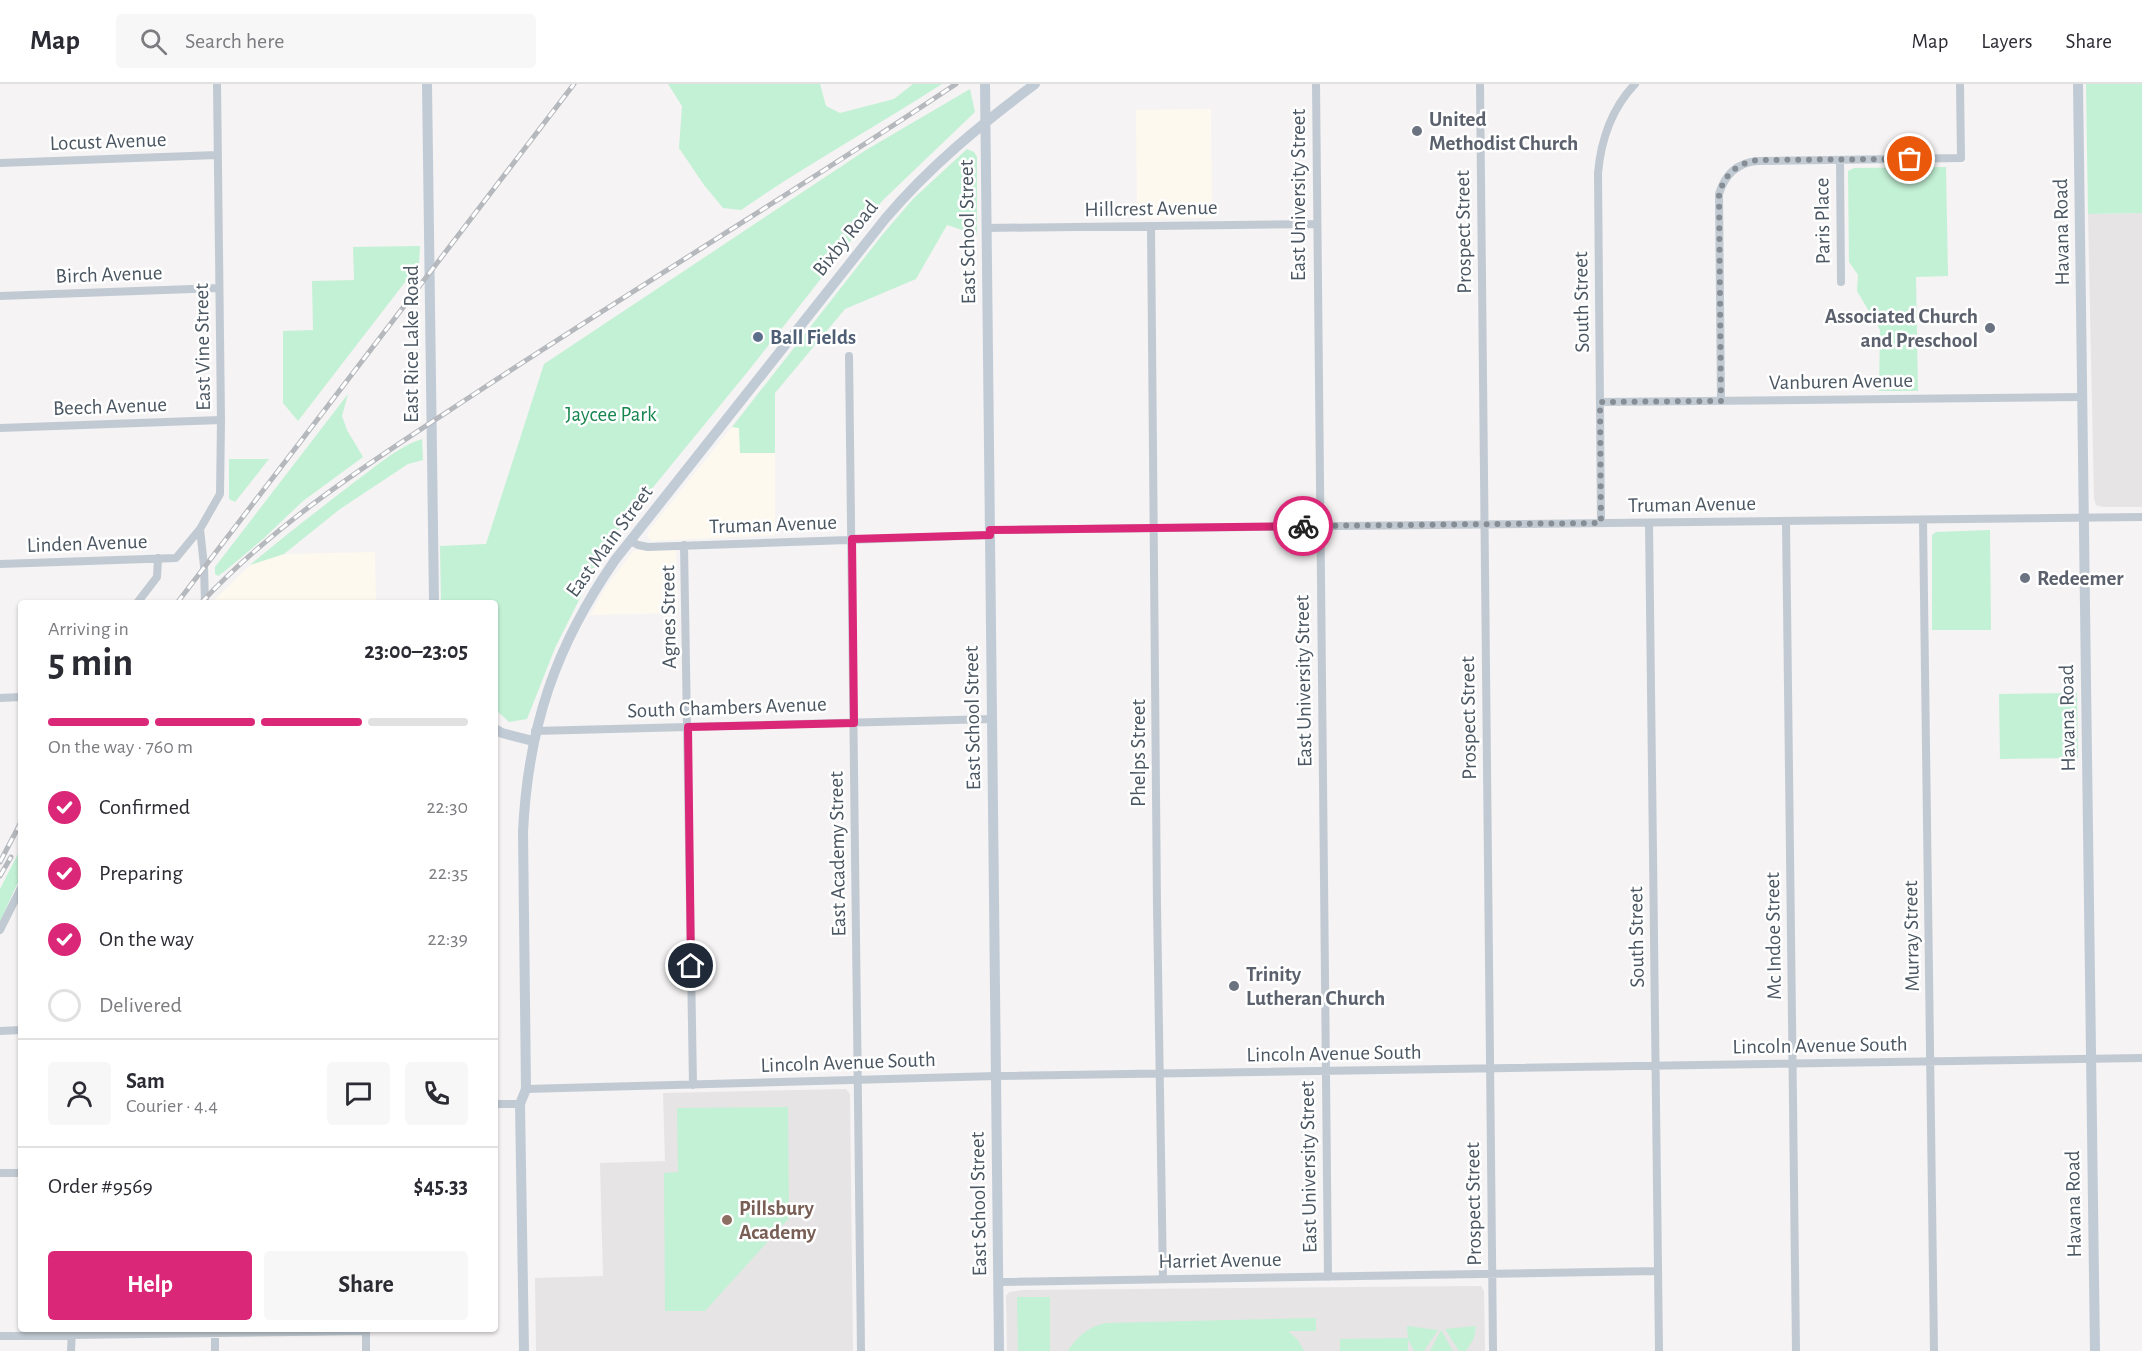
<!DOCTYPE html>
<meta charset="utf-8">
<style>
body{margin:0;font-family:"Alegreya Sans",sans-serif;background:#f7f7f7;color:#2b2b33;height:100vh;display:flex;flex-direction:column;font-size:22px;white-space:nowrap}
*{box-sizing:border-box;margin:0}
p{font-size:20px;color:#7c7c81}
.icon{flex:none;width:33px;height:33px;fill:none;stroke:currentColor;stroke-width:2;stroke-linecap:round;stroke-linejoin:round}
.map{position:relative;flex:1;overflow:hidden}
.panel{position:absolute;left:18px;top:516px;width:480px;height:732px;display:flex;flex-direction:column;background:#fff;border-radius:6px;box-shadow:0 2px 4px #0004}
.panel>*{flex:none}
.pin{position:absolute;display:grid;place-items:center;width:51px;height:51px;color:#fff;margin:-26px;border:3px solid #fff;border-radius:50%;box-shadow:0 2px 6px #0007}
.courier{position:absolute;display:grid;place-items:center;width:60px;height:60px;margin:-30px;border:4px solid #db2777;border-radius:50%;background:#fff;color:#222;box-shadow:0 2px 8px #0007}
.summary em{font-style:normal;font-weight:700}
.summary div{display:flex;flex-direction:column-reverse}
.summary{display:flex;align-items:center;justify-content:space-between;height:102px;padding:0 30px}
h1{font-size:39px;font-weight:700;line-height:45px}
.bar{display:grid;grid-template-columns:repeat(4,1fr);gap:9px 6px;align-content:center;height:72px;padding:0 30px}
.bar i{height:8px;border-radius:4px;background:#e1e1e2}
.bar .current{background:#db2777}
.bar p{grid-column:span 4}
.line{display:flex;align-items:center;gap:15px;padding:0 30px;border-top:2px solid #e1e1e2}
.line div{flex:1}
.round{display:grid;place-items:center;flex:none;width:63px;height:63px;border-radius:6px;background:#f7f7f7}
ol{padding:0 30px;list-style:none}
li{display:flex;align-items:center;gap:18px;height:66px}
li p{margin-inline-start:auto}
li .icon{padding:6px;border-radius:50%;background:#db2777;color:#fff;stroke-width:4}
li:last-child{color:#7c7c81}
li i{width:33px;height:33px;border:3px solid #e1e1e2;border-radius:50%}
.cta{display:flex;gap:12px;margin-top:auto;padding:12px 30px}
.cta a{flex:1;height:69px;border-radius:6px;background:#db2777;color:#fff;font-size:24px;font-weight:700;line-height:69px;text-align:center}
.cta a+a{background:#f7f7f7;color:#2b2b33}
header{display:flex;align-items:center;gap:36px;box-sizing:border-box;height:84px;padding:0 30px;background:#fff;border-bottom:2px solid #e1e1e2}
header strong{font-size:28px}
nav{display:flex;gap:33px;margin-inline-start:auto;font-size:21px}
.search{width:420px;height:54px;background:#f7f7f7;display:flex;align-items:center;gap:15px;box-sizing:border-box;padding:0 21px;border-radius:6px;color:#7c7c81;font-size:22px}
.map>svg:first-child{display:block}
</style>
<header>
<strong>Map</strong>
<div class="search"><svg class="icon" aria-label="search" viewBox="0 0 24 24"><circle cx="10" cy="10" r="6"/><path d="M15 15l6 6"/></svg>Search here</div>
<nav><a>Map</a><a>Layers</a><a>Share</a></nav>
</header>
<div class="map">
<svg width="2142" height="1267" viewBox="0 0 2142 1267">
<rect width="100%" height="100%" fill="#f5f3f3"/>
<path fill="#fdf9ef" d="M1211 25 1212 134 1137 135 1136 26Z
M732 343 739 344 740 369H775V451L651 457 647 451 650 445Z
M637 466H676L678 529 590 531 606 503 633 467Z
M375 468 376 519H213V517L250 481 284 470Z"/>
<path fill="#e6e4e5" d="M2142 129V423H2103L2096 421 2094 415 2088 130Z
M846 1005 850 1010 853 1267H536L535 1194 603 1192 600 1079 665 1077 663 1009Z
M1481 1202 1484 1207 1485 1267H1007L1006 1212 1009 1208 1024 1206Z"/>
<path fill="#c3f1d5" d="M668 0H820L826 22 840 29 894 15 913 0H942C875 43 806 81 741 126L723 124 704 101 679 64 682 22Z
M2086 0H2142V129L2088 130Z
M970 5 975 28 883 116 749 286 619 445 588 498 555 564 527 635 509 638 495 625V519H441L440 462 486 460 544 280 866 66Z
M967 65 974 68 977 73V151L947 141 916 195 845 225 775 309V369H740L739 344 732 343 883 150 913 115Z
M1946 83 1948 192 1916 193 1918 307H1879L1880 246 1857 207 1858 191 1849 178 1848 87 1854 84Z
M420 162 419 180 298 337 283 319V247L313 246 312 197 354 196 353 163Z
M348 310 342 332 347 346 363 373 303 417 263 455 225 487 218 492 215 490V483Z
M422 355 423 376 408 380 340 425 284 470 250 481C283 453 317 427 352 400 373 385 397 363 422 355Z
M229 375H269L235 418 229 415Z
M1990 446 1991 546H1932V451L1936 448Z
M2077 609 2078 674 2000 675 1999 610Z
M21 764V797L17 800 0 838V805Z
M788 1023 789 1134 705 1227H665L664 1089 678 1088 677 1024Z
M1017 1213H1050V1267H1018Z
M1316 1234V1247H1288L1298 1256 1304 1267H1068C1077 1252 1090 1242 1106 1239Z
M1407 1242 1438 1246 1424 1267H1414L1408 1255V1267H1340V1255L1408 1254Z
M1476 1242 1474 1254 1466 1267H1459L1445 1245Z
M1441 1246 1453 1267H1430Z"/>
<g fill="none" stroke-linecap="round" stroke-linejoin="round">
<path stroke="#c1cad2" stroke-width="8" d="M1316 0 1328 1193
M1480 0 1493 1267
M1840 76 1841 198
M0 79 217 71
M1151 142 1157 822 1163 1195
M986 144 1316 140
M0 212 219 204
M849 272 861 1267
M1721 317 1719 110C1725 90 1737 79 1757 77L1961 74 1960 0
M1600 318 2082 313
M0 344 221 336
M1923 436 1934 1267
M1786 437 1796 1267
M1601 439 1598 89C1601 56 1612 24 1635 0
M1649 439 1659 1267
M990 446 2142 433
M630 457 638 461 648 463 990 451
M684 461 693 1001
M0 480 176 474 200 445
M137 519 157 493 158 474
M205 519 204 482 200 445 220 410 221 336 217 0
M0 614 21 613
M535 647 992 635
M0 846 21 804
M0 947 21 946
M526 1005 996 992 2142 974
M495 1020H520
M0 1089H21
M998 1198 1658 1187
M366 1245V1267
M215 1246V1267
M0 1252 366 1247
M71 1267 72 1245"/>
<path stroke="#c1cbd6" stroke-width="10" d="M427 0 434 519
M985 0 999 1267
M2078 0 2095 1267
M495 645 502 649 533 657
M524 1267 520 1020 526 1005 523 748C528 643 555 563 615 476L885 135C929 83 980 41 1035 0"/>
<g stroke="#b5b8bd" stroke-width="5">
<path id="rail" d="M177 519 574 0
M201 519C281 433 382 371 479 307 637 203 799 105 956 0
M0 778 21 738
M0 792 11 773"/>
</g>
<use href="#rail" stroke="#fff" stroke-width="3" stroke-dasharray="9" stroke-linecap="butt"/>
</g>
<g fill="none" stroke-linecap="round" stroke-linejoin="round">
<path stroke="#868d94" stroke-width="6" stroke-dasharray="0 10.8" d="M1303 442 1601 439 1600 318 1721 317 1719 110C1725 90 1737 79 1758 76L1910 75"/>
<path stroke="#db2777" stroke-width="8" d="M691 882 688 643 854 639 852 455 990 451V446L1303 442"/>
</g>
<g fill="#6b7280" stroke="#fff" stroke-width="2">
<circle cx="1417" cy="47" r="6"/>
<circle cx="1990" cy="244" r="6"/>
<circle cx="2025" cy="494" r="6"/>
<circle cx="1234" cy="902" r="6"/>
</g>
<circle fill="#5c6f8a" stroke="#fff" stroke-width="2" cx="758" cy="253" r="6"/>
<circle fill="#8d6e63" stroke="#fff" stroke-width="2" cx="727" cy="1136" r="6"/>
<g text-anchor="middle" stroke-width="5" stroke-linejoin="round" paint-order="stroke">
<g font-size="21" font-weight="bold" fill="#5b616d" stroke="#fff" text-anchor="start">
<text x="1429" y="42">United<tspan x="1429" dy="24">Methodist Church</tspan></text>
<text x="1978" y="239" text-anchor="end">Associated Church<tspan x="1978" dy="24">and Preschool</tspan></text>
<text x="2037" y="501">Redeemer</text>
<text x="1246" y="897">Trinity<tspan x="1246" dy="24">Lutheran Church</tspan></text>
</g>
<g font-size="21" fill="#4a5661" stroke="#fff">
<text transform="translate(108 57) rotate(-2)" y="7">Locust Avenue</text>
<text transform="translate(1298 111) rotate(-90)" y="7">East University Street</text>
<text transform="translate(1151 124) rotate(-1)" y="7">Hillcrest Avenue</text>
<text transform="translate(1822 137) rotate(-91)" y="7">Paris Place</text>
<text transform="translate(967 148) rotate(-91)" y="7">East School Street</text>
<text transform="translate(1463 148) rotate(-91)" y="7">Prospect Street</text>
<text transform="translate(2061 148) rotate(-91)" y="7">Havana Road</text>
<text transform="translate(845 154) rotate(-51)" y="7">Bixby Road</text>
<text transform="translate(109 190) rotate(-2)" y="7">Birch Avenue</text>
<text transform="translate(1581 218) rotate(-91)" y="7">South Street</text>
<text transform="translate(411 260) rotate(-90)" y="7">East Rice Lake Road</text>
<text transform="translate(202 263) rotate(-91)" y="7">East Vine Street</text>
<text transform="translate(1841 297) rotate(-1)" y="7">Vanburen Avenue</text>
<text transform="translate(110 322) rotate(-2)" y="7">Beech Avenue</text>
<text transform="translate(1692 420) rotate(-1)" y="7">Truman Avenue</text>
<text transform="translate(773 440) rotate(-2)" y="7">Truman Avenue</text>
<text transform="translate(609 457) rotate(-54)" y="7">East Main Street</text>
<text transform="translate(87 459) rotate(-2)" y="7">Linden Avenue</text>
<text transform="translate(668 533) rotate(-91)" y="7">Agnes Street</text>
<text transform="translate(1303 597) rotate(-91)" y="7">East University Street</text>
<text transform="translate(727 623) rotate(-2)" y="7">South Chambers Avenue</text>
<text transform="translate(972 634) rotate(-91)" y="7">East School Street</text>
<text transform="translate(1468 634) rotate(-91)" y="7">Prospect Street</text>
<text transform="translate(2067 634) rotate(-91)" y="7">Havana Road</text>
<text transform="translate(1138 669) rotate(-90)" y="7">Phelps Street</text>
<text transform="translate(837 770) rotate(-91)" y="7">East Academy Street</text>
<text transform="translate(1773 852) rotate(-91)" y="7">Mc Indoe Street</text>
<text transform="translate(1911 852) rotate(-91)" y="7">Murray Street</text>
<text transform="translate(1636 853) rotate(-91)" y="7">South Street</text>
<text transform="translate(1820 961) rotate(-1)" y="7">Lincoln Avenue South</text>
<text transform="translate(1334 969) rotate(-1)" y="7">Lincoln Avenue South</text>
<text transform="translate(848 978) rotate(-2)" y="7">Lincoln Avenue South</text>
<text transform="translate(1308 1083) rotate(-91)" y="7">East University Street</text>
<text transform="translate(978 1120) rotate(-91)" y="7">East School Street</text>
<text transform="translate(1473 1120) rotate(-91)" y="7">Prospect Street</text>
<text transform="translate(2073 1120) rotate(-91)" y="7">Havana Road</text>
<text transform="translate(1220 1176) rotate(-1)" y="7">Harriet Avenue</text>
</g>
<g font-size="21" font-weight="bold" fill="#4e5e75" stroke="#fff" text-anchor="start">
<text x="770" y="260">Ball Fields</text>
</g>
<g font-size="21" fill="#17864f" stroke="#fff">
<text x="611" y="337">Jaycee Park</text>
</g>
<g font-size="21" font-weight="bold" fill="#785e54" stroke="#fff" text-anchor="start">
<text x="739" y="1131">Pillsbury<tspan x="739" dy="24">Academy</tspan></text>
</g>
</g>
</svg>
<div class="pin" style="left:1910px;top:75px;background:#ea580c"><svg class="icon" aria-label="bag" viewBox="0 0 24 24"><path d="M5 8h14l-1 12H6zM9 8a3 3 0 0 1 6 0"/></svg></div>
<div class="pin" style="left:691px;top:882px;background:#1f2937"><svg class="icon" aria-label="home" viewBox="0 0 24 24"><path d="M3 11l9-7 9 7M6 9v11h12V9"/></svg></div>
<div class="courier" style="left:1303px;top:442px"><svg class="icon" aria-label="bike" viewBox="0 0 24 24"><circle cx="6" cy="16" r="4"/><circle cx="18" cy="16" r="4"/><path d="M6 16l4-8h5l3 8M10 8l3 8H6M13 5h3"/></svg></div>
<section class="panel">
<div class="summary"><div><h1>5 min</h1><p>Arriving in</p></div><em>23:00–23:05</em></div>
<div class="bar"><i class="current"></i><i class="current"></i><i class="current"></i><i></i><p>On the way · 760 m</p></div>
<ol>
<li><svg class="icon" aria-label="check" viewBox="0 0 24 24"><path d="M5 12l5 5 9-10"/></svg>Confirmed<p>22:30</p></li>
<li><svg class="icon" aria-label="check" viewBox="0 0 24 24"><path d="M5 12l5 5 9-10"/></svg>Preparing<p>22:35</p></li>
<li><svg class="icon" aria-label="check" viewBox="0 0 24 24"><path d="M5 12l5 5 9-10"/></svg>On the way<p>22:39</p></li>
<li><i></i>Delivered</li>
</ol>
<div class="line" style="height:108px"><a class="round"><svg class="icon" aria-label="person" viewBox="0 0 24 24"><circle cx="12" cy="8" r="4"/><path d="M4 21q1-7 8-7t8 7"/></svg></a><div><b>Sam</b><p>Courier · 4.4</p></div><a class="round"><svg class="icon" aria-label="chat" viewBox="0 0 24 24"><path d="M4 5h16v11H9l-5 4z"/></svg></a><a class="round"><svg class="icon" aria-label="phone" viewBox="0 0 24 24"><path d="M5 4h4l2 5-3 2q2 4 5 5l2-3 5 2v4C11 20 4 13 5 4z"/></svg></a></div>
<div class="line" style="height:78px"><div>Order #9569</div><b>$45.33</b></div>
<div class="cta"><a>Help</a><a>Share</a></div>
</section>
</div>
